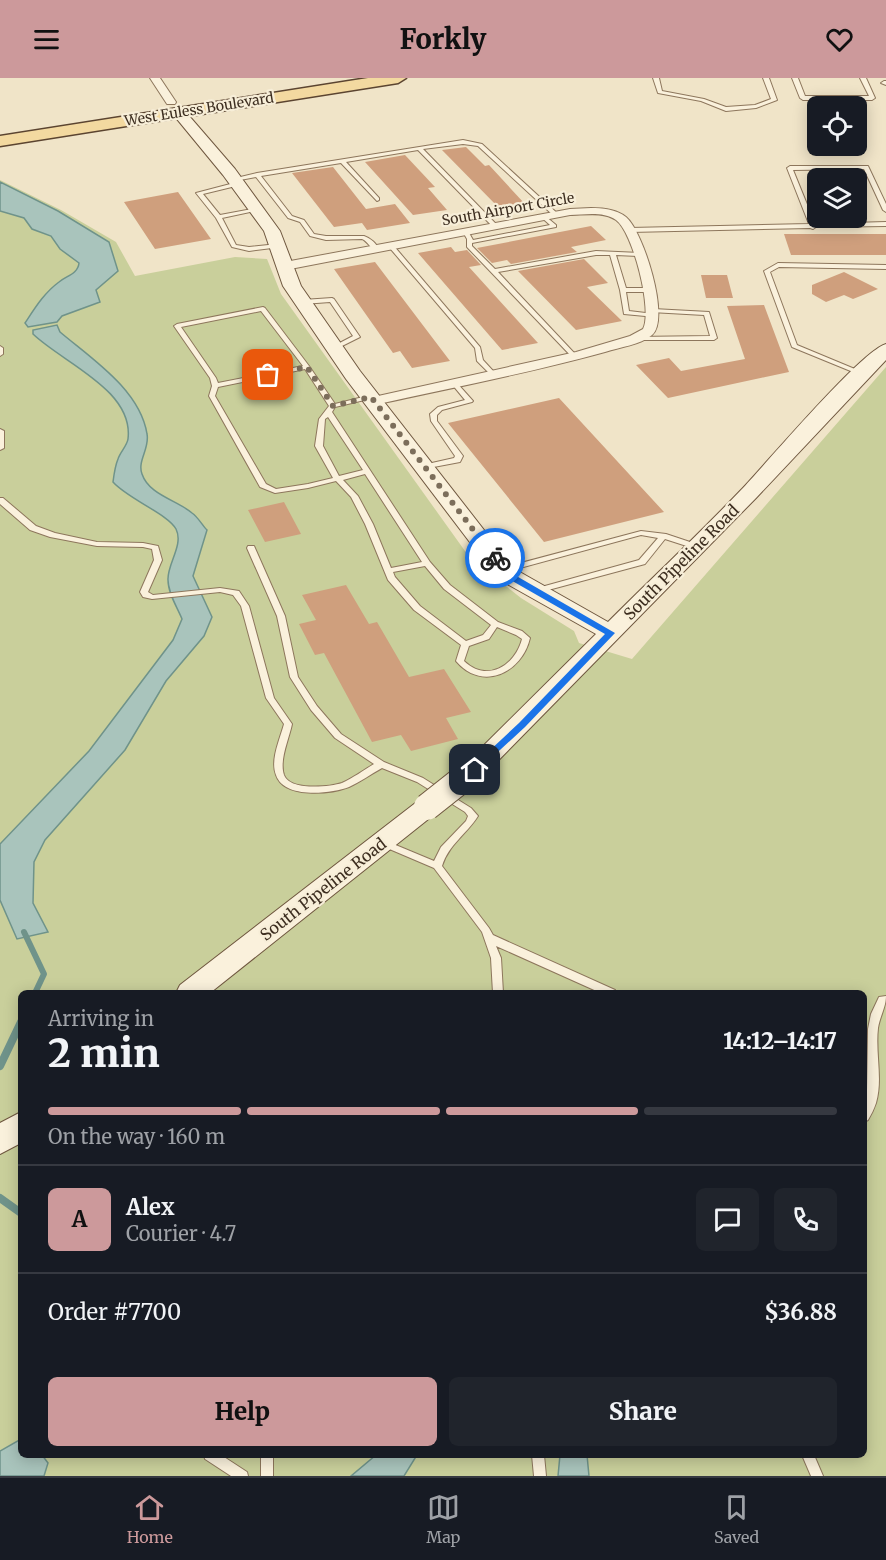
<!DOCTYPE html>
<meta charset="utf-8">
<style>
body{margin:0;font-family:Merriweather,serif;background:#20242c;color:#f1f3f6;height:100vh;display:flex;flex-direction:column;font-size:22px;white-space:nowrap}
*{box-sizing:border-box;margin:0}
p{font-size:20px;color:#9ea1a6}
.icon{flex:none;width:33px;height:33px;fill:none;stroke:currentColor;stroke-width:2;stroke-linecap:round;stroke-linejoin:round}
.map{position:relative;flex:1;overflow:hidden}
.sheet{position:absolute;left:18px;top:912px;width:849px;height:468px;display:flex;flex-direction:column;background:#171b24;border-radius:9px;box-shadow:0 3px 15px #0003}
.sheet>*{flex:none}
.fabs{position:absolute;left:807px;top:18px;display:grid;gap:12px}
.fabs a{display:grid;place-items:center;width:60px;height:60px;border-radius:9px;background:#171b24;box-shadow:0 3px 15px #0003;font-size:30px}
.pin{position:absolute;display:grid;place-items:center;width:51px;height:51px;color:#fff;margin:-26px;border-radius:12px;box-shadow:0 3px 9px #0006}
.courier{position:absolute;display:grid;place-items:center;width:60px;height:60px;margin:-30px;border:4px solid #1a73e8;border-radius:50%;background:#fff;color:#222;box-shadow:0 2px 8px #0007}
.overview em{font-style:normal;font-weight:800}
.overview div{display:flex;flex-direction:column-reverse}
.overview{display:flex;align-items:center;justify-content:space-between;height:102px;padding:0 30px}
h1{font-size:39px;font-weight:800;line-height:45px}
.bar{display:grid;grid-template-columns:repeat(4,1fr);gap:9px 6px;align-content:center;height:72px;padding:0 30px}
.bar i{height:8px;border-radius:4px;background:#363941}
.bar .active{background:#cc999b}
.bar p{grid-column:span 4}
.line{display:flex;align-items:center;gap:15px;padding:0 30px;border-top:2px solid #363941}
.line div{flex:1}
.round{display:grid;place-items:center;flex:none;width:63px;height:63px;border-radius:9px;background:#20242c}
.button{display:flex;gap:12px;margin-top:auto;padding:12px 30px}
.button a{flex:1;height:69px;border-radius:9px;background:#cc999b;color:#111;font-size:24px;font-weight:800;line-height:69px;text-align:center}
.button a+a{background:#20242c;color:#f1f3f6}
header{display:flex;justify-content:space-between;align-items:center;height:78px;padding:0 30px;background:#cc999b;color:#111;font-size:27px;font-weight:800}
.tabs{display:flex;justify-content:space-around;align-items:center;height:84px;border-top:2px solid #363941;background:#171b24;font-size:16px;color:#9ea1a6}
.tabs a{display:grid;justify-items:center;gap:3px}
.tabs .active{color:#cc999b}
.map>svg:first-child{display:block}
</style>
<header><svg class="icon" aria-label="menu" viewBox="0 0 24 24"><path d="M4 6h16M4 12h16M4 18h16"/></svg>Forkly<svg class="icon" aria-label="heart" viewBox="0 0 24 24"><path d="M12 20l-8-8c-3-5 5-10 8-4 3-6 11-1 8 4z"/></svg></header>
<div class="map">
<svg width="886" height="1398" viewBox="0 0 886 1398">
<rect width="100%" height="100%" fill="#f0e4c8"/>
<path fill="#c9cf9b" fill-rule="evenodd" d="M0 102 61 132 116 164 135 198 235 179 267 181 281 216 470 480 521 520 574 553 579 565 632 581 886 289V1398H0ZM21 915H864V1377H21Z"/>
<path fill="#a9c4bc" stroke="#6f938a" stroke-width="1.5" d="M0 104 58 133 109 164 118 193 96 212 100 224 62 238 57 244 28 249 25 245C35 230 44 215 59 204 66 198 78 196 79 185L60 171 51 158 32 151 24 140 0 133Z
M57 247 60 254C92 281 140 312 147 356 150 370 137 383 142 396 149 417 177 422 192 435 198 439 202 447 207 452L193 498 212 539 204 558 166 603 125 672 45 762 34 784 33 825 48 854 17 861 0 822V766L89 673 173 562 182 541C177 529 168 515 168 502 167 486 184 467 176 451 168 436 128 421 113 404 114 396 115 388 118 381 120 374 127 368 128 361 134 312 63 285 33 256V252Z
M21 1361V1377H42L48 1385 44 1398H0V1373Z
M376 1377H417L404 1398H351Z
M560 1377H587L589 1398H558Z"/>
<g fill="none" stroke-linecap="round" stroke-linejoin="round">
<path stroke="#6f938a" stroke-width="6" d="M24 854 44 896 35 915"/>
<path stroke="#6f938a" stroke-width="8" d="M0 988 21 944
M0 1120 21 1135"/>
</g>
<path fill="#cf9f7d" d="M466 69 485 88 489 87 524 125 499 130 442 72Z
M405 77 435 109 428 110 447 132 413 137 365 84Z
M333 89 366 131 395 126 410 145 367 152 362 145 334 149 292 95Z
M178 114 211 161 155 171 124 124Z
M591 148 606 162 571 169 577 174 511 186 507 182 492 185 477 170Z
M784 156H886V177H791Z
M451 169 455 174 467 172 481 187 469 189 538 265 502 272 418 175Z
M584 181 608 205 587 209 622 243 576 252 518 193Z
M375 184 450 283 412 290 400 273 393 275 334 191Z
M844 194 878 211 853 221 844 217 826 224 812 216V207Z
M701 197H727L733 220H706Z
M764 227 789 294 668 320 636 287 669 280 681 293 745 281 727 228Z
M559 320 664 434 544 464 448 345Z
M284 424 301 456 265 464 248 432Z
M346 507 369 546 377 544 409 599 444 591 471 634 446 640 458 661 411 673 401 657 372 664 324 575 315 577 299 546 316 542 302 517Z"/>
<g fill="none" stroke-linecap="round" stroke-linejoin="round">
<g stroke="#8d765c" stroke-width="2">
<path id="lane" d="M653 0H659L662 13 704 21 726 29 755 27 771 21 763 0H769L777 22 756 30 726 33 701 23 658 15Z
M792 0H798L805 18H869L860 0H866L875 20 872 22H803L800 20Z
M884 3H886V7L881 5Z
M463 62 482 66 558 136V138H554L478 68 463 66 423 71 497 147V149H493L418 72 346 84 379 120V122L377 123 341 85 261 98 292 138 304 142 314 156 326 158H364C370 160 378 166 378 172 371 173 368 163 362 161L326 162 310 158 300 144 288 140 256 99 235 103 232 101 257 95Z
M790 88H868L886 126V134L883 132 864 91 793 92 815 146 886 144V148L816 149 813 151 810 150 630 154 627 152 630 150 809 146 787 90Z
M238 104 240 105V107L203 116 220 137 257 130 260 132 222 140 236 167 249 169 278 166 280 167V169L249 173 232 169 216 140 196 115Z
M544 137 556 147V149L472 165V168L495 191 596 173 640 175V177L638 178 616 177 626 210H648L651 212 648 214H626L629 233 654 236 656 237V239L624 236 620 212 610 177H596L498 194 577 278 574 280 572 279 467 169V161L463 154 468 153 473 162 550 147 541 139Z
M389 167H393L480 269 483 282 495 295V297H491L477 283 475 270 389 169Z
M778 185 886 187V191L779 189 770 194 797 267 862 294V296H858L792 269 764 193Z
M332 220 334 221 360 259 334 272 332 271V269L353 258 330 224 303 226 300 224 303 222Z
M263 229 265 230 309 288 335 326 371 317 374 319 373 320 335 329 332 334 430 484 450 507 498 544 522 553 530 560C522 595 482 614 456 583L461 567 414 532 388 502 365 446 351 419 336 403 308 410 275 415 260 409 209 318 212 308 210 300 174 248 177 246ZM261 233 303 288 218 305 216 300 181 249ZM305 291 329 328 319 341 315 368 333 400 308 406 276 411 266 406 215 318 218 309ZM328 339 363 392 339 398 323 368 325 341ZM365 396 422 484 391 490 373 446 358 418 343 402ZM425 488 444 511 491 547 483 557 466 563 420 528 395 499 393 494ZM497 549 516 557 522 561C515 588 487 605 464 583L469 568 489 561Z
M653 231 709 234 717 260 714 262H633L632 261 635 259 710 258 704 237 651 234 650 233Z
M0 268 3 270V276L0 278Z
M454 303 456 304 473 323 472 324 442 332 437 337V343L463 378 460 384 423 391V387L454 380 455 378 431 343 430 336 438 329 465 322 451 305Z
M0 351 4 353V370L0 372Z
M0 420H3L36 448 55 455 97 464 143 465 158 468 162 482 148 514 153 517 220 510 239 513 249 528 274 620 292 646C289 661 279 682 284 697 290 713 329 709 342 705 353 700 364 692 374 686L335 660 311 632 290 599 277 538 247 470 248 468H254L285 538 298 599 317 628 341 656 384 684 423 700 471 730 478 738C466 757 449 766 442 788L489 850 493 857 615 912 616 915H601L496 868 501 880 503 915H493L491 880 482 854 434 790 380 767 378 765 380 763H386L434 783 441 769 466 743 468 738 465 734 417 704 382 690C371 696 360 704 349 709 330 716 284 721 276 697 270 682 280 661 284 646L266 620 241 528 233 517 220 514 152 521 143 519 140 514 154 482 152 471 143 469 97 468 50 459 30 452 0 426Z
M641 453 666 456 699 467 700 469 696 471 665 461 645 486 537 515 533 513 534 511 639 482 658 460 641 457 505 494 501 492 502 490Z
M886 918C886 929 880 938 878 950 875 975 883 1001 876 1025 874 1031 871 1037 868 1042L864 1044V1028L867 1012 868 951 871 936 879 919Z
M204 1377H221L247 1394 248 1398H231L205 1381Z
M261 1377H273V1398H261Z
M532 1377H544L546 1398H534Z
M802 1377H814L823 1398H811Z"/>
</g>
<g stroke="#8d765c" stroke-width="2">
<path id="street" d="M150 0H160L176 24 175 26H167Z
M591 130C602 130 616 131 626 139 643 153 671 241 652 257 640 267 620 269 605 274 529 295 451 310 374 327L369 326V320L576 274 630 258 643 251C653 233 633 154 616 142 603 133 584 137 570 137L285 192 279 188 285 184 570 131Z"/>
</g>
<g stroke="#6f573f" stroke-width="2">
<path id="secondary" d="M179 31 184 32 235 91 280 153 301 208 360 293 491 461 518 493 608 544C652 500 698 457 741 412 766 386 861 273 886 266V282L756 420 484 697 475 700 466 697 462 691 466 685 596 556 502 503 475 471 346 301 283 208 264 153 223 97 172 35Z
M427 720 436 723 440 729 436 735 210 915H176L180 907 418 723Z
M21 1034V1065L0 1076V1045Z"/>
</g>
<g stroke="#5b4430" stroke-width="3">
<path id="primary" d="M368 0H406L398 5 0 68V58Z"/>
</g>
<use href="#lane" fill="#faf1dc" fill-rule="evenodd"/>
<use href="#street" fill="#faf1dc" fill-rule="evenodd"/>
<use href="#secondary" fill="#faf1dc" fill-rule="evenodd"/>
<use href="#primary" fill="#f3d9a0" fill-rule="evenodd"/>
<g stroke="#6f573f" stroke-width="28" stroke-linecap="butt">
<path id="secondary-bridge" d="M427 729 475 691"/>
</g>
<use href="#secondary-bridge" stroke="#faf1dc" stroke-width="26"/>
</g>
<path fill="#1a73e8" d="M492 478H498L513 496 615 555 525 649 475 695 472 694V689L519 645 605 556 507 500Z"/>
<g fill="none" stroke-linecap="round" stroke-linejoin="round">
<path stroke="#7c6e5b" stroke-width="6" stroke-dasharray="0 10.8" d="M268 297 307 289 333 328 371 319 495 480"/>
</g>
<g text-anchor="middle" stroke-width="4.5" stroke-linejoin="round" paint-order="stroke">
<g font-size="14" fill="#3d2e20" stroke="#f7eed8">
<text transform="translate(199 31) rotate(-9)" y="5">West Euless Boulevard</text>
<text transform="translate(508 131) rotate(-10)" y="5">South Airport Circle</text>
</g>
<g font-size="16" fill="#3d2e20" stroke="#f7eed8">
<text transform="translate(681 484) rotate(-45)" y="6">South Pipeline Road</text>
<text transform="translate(323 811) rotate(-38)" y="6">South Pipeline Road</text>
</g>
</g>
</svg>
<div class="fabs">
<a><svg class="icon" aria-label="locate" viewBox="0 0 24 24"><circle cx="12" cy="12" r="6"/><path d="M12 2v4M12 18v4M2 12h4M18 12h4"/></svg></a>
<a><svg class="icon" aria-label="layers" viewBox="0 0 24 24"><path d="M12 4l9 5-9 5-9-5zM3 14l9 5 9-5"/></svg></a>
</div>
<div class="pin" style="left:268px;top:297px;background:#ea580c"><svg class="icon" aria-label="bag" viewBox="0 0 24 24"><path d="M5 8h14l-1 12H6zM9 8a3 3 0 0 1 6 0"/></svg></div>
<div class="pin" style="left:475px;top:692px;background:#1f2937"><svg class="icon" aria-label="home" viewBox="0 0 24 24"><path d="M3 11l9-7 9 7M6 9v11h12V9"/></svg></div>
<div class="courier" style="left:495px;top:480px"><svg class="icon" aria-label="bike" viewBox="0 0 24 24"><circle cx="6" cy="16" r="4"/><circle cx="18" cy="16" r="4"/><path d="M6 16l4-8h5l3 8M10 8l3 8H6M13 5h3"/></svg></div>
<section class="sheet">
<div class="overview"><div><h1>2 min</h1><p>Arriving in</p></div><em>14:12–14:17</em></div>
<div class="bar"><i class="active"></i><i class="active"></i><i class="active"></i><i></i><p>On the way · 160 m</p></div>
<div class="line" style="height:108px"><b class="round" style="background:#cc999b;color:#111">A</b><div><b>Alex</b><p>Courier · 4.7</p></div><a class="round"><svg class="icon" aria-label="chat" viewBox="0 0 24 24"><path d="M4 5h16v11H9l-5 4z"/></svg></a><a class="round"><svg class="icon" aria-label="phone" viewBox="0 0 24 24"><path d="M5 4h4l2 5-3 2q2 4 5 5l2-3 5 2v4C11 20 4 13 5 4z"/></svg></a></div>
<div class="line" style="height:78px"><div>Order #7700</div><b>$36.88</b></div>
<div class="button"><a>Help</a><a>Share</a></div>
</section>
</div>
<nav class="tabs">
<a class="active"><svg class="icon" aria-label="home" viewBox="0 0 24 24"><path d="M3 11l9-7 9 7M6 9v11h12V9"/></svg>Home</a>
<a><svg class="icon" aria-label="map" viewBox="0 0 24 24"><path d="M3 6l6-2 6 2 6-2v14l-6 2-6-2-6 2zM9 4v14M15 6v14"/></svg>Map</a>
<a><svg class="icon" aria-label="saved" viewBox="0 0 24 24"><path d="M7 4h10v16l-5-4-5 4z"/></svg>Saved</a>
</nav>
